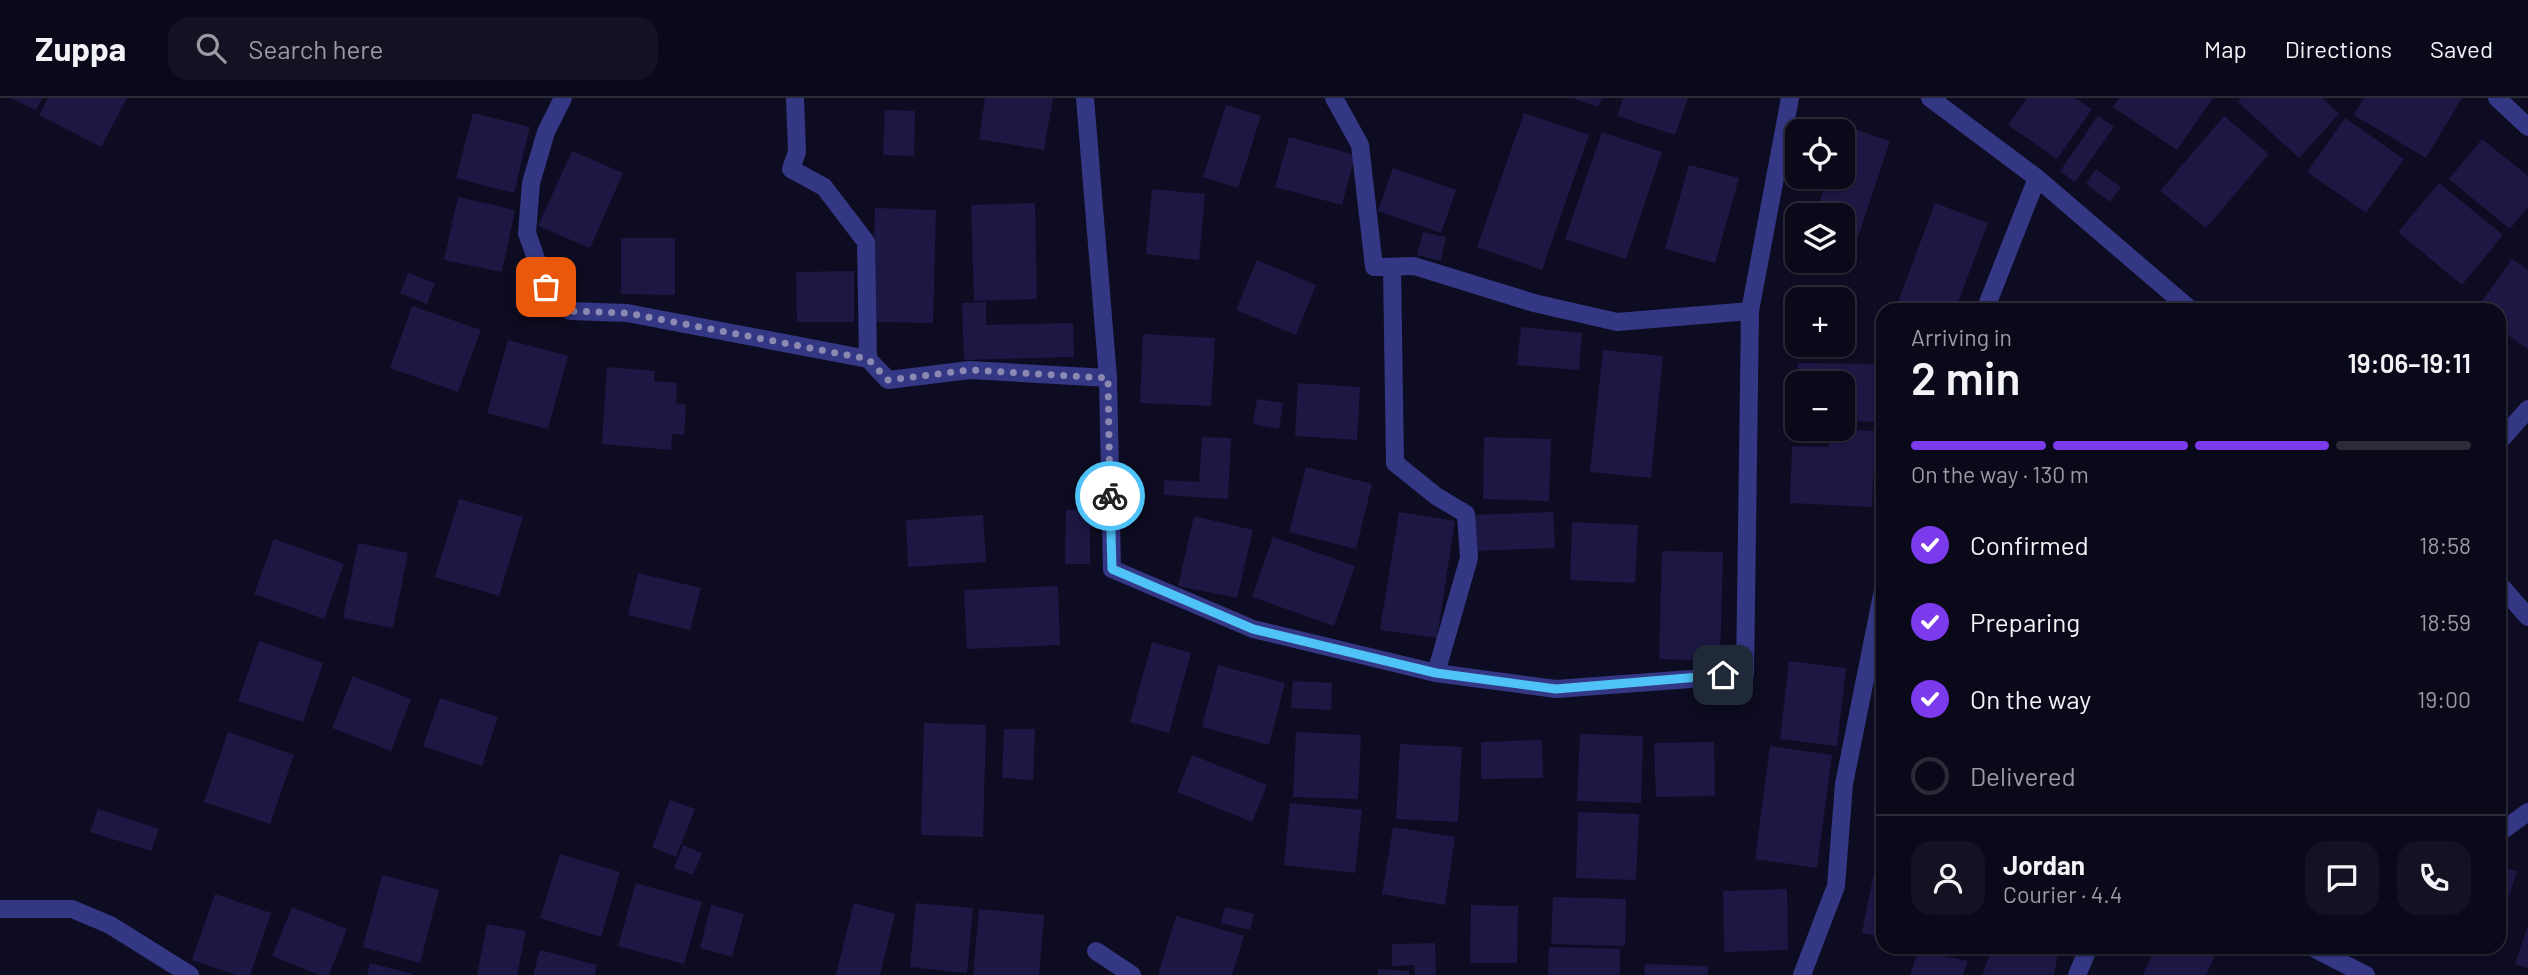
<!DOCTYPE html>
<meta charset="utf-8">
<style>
body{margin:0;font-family:Barlow,sans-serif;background:#131223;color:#f1f3f6;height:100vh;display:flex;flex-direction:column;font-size:26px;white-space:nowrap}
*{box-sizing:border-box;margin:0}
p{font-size:23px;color:#999aa2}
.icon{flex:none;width:38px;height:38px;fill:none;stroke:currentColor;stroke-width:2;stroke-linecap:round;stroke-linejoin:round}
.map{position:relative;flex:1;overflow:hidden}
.details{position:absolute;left:1876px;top:205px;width:630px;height:651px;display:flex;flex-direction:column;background:#0a091a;border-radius:21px;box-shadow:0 2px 5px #0004,0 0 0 2px #2a2a39}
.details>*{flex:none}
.buttons{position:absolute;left:1785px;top:21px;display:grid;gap:14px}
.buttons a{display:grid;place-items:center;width:70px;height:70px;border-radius:14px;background:#0a091a;box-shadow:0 2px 5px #0004,0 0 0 2px #2a2a39;font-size:35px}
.pin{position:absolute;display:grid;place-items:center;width:60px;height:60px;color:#fff;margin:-30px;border-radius:14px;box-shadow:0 4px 10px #0006}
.courier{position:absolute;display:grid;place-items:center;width:70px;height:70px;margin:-35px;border:5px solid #4fc3f7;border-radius:50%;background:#fff;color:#222;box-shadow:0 2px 9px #0007}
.summary em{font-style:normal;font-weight:600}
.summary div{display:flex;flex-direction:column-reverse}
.summary{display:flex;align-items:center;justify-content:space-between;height:119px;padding:0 35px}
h1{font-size:46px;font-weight:600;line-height:52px}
.bar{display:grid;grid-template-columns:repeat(4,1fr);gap:10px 7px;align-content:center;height:84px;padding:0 35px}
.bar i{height:9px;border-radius:5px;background:#2a2a39}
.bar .selected{background:#7c3aed}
.bar p{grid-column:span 4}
.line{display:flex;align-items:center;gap:18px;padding:0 35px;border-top:2px solid #2a2a39}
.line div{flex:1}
.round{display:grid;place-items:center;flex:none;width:74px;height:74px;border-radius:21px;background:#131223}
ol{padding:0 35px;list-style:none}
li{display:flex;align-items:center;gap:21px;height:77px}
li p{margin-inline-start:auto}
li .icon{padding:7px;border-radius:50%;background:#7c3aed;color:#fff;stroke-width:4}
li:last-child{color:#999aa2}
li i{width:38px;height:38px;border:4px solid #2a2a39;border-radius:50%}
header{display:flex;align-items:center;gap:42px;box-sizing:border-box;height:98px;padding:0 35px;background:#0a091a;border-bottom:2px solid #2a2a39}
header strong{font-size:33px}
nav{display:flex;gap:38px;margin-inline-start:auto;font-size:24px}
.search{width:490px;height:63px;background:#131223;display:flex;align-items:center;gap:18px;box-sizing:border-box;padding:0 24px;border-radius:21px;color:#999aa2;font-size:26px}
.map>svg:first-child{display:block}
</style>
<header>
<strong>Zuppa</strong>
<div class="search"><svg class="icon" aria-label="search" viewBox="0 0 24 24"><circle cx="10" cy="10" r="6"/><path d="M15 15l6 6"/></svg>Search here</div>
<nav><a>Map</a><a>Directions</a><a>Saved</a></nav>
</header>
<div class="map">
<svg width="2528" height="877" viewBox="0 0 2528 877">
<rect width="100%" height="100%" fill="#0e0c22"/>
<path fill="#1d1744" d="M10 0H42L36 12Z
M48 0H127L101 49 39 17Z
M985 0H1053L1044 52 979 41Z
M1572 0H1602L1598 9Z
M1623 0H1688L1675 37 1617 18Z
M2027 0H2075L2092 11 2057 61 2008 27Z
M2119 0H2213L2177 52 2113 9Z
M2241 0H2322L2339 16 2299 60 2238 4Z
M2364 0H2462L2426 60 2354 17Z
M1226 7 1261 18 1238 90 1203 79Z
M885 12 915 13 914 58 883 57Z
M473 15 530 29 514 95 456 80Z
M1524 15 1589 37 1542 172 1477 149Z
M2098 18 2114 29 2075 84 2060 73Z
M2224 18 2269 56 2206 130 2160 93Z
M2345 20 2404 61 2366 115 2307 74Z
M1845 28 1890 43 1850 163 1843 160V117H1815L1828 79H1843Z
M1602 34 1662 54 1626 161 1565 141Z
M1289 39 1355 57 1342 107 1275 89Z
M2482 41 2528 78V109L2510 131 2449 81Z
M572 53 623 75 590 150 538 128Z
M1689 67 1739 80 1715 165 1665 151Z
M1393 70 1456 92 1441 135 1378 113Z
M2096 71 2121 89 2110 104 2086 86Z
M2439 85 2503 137 2462 187 2398 134Z
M1152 91 1205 96 1199 162 1146 156Z
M458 99 515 112 502 174 444 162Z
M1035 105 1037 201 974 203 971 107Z
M1935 105 1988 125 1955 212H1895Z
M875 110 936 112 933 225 872 224Z
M1423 134 1446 139 1441 163 1417 157Z
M621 140H675V197L621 196Z
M2512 161 2528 172V251L2499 231V212H2476Z
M1257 162 1316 187 1296 237 1236 212Z
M854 173V224H797L796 174Z
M408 175 435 185 427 206 400 195Z
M986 204V227L1073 225 1074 259 964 262 962 205Z
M412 208 481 232 458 294 390 270Z
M1521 229 1582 235 1579 272 1517 267Z
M1143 236 1215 240 1211 308 1140 305Z
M508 242 568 258 548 331 487 315Z
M1603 252 1663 258 1651 380 1590 374Z
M1798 265 1883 266V324L1843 323V285H1798Z
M607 269 655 273 654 283 677 285 676 305 686 307 684 337 672 336 671 352 602 346Z
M1298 285 1360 289 1357 342 1295 338Z
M1257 301 1283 305 1279 331 1253 326Z
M1830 331 1875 333 1872 409 1790 405 1792 348 1829 349Z
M1202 339 1231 340 1228 401 1164 397V382L1199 384Z
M1484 339 1551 341 1549 403 1483 401Z
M1306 369 1372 386 1356 451 1289 434Z
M459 401 523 419 499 498 435 479Z
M1066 412H1090V466H1065Z
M1399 414 1455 423 1437 540 1380 532Z
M1553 414 1555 450 1473 453 1472 417Z
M983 417 986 464 908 469 906 422Z
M1194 418 1253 432 1237 500 1178 488Z
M1572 424 1638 427 1635 485 1570 482Z
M1273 439 1355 468 1334 528 1252 499Z
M274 441 344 466 324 521 254 496Z
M358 445 408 455 393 530 343 520Z
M1662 453 1723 454 1720 563 1659 561Z
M638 475 701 490 690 532 628 517Z
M1058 488 1060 547 967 551 964 492Z
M259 543 323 565 303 624 238 603Z
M1152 544 1191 555 1169 635 1130 624Z
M1789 563 1846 570 1837 648 1780 641Z
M1218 567 1285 585 1269 647 1202 629Z
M353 578 411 601 391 653 332 630Z
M1293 583 1332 585 1331 612 1291 610Z
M440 600 498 619 482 668 423 648Z
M924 625 986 627 983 739 921 737Z
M1004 631H1035L1033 682 1002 680Z
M228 634 294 657 270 726 204 704Z
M1296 634 1361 637 1358 701 1293 699Z
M1580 636 1643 638 1641 705 1577 703Z
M1542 642 1543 680 1481 681V644Z
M1714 644 1715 698 1656 699 1654 645Z
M1400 646 1462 649 1458 724 1396 721Z
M1770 648 1832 657 1817 770 1755 761Z
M1192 657 1267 687 1252 724 1177 694Z
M670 702 695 711 676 759 652 749Z
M1290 705 1362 712 1355 775 1284 767Z
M98 711 159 731 151 753 90 734Z
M1578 714 1639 716 1636 782 1576 780Z
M1393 729 1455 739 1445 807 1382 796Z
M683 747 702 755 693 777 674 770Z
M560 756 620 774 601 839 540 820Z
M2499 768 2517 773 2500 827H2499Z
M1874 774 1883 776V839L1862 835Z
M382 777 439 792 420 865 363 849Z
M636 785 702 804 684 866 618 848Z
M1787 791 1788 852 1724 854 1723 793Z
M215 796 271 815 250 877H236L192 862Z
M1553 799 1626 801 1625 848 1551 846Z
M854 805 895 816 880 877H836Z
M916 805 973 810 967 875 910 869Z
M711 807 744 816 732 859 700 850Z
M1471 807 1518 808 1517 865H1470Z
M292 809 347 831 329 877H319L272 858Z
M1225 809 1254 816 1250 832 1221 825Z
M979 811 1044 817 1039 877H973Z
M1176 818 1244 838 1232 877H1158Z
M487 826 526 833 517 877H477Z
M2528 827V870L2515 866Z
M1435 845 1436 877H1415L1414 867 1392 868V846Z
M1549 849 1620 851V877H1548Z
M1993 849H2059L2054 877H1982Z
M2156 849H2203L2216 855 2206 877H2143Z
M540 852 597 867 595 877H533Z
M1918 853 1968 863 1963 877H1910Z
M370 865 413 876V877H367Z
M1645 866 1708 868V877H1644Z
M1378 871 1409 873V877H1378Z"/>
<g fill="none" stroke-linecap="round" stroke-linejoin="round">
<path stroke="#343784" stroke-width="18" d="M563 0 546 34 531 85 527 135 546 189 570 213 627 215 868 261
M795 0 797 54 791 71 824 89 866 144 868 261 888 282 970 272 1108 280
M1085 0 1108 280 1112 471 1253 531 1436 575 1556 591 1745 577 1750 213 1790 0
M1334 0 1360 47 1374 169H1392L1395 365 1436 398 1466 416 1469 460 1436 575
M1930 0 2037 80 2191 212
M2497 0 2528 29
M1381 169 1414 168 1534 205 1617 224 1750 213
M1985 212 2037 80
M2499 344 2528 311
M2499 486 2528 519
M2499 735 2528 714
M0 811H72L110 827 190 877
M2311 849 2366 877
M1096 853 1132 877
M1802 877 1836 788 1844 686 1883 492
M2077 877 2089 849"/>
</g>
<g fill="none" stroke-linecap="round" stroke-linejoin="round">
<path stroke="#8b89b2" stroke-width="7" stroke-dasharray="0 12.6" d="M546 189 570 213 627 215 868 261 888 282 970 272 1108 280 1110 398"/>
<path stroke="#4fc3f7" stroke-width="9" d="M1110 398 1112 471 1253 531 1436 575 1556 591 1723 577"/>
</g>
</svg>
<div class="buttons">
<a><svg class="icon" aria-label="locate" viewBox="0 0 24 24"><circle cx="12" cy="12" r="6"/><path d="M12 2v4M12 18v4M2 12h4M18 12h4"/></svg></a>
<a><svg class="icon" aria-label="layers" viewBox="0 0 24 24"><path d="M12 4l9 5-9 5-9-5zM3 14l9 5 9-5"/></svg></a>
<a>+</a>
<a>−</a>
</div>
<div class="pin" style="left:546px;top:189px;background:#ea580c"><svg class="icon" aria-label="bag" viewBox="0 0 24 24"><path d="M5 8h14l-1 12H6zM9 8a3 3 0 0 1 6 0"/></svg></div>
<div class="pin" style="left:1723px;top:577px;background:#1f2937"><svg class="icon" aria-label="home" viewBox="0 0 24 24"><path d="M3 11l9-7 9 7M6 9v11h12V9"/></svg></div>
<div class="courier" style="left:1110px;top:398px"><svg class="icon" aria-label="bike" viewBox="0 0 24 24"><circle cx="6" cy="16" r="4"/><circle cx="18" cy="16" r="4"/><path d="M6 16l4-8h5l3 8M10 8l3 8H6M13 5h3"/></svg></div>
<section class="details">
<div class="summary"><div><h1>2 min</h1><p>Arriving in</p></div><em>19:06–19:11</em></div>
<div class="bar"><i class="selected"></i><i class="selected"></i><i class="selected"></i><i></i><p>On the way · 130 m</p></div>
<ol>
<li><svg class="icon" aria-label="check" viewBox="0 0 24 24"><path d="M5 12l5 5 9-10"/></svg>Confirmed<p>18:58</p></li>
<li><svg class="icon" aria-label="check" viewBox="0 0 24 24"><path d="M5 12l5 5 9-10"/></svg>Preparing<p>18:59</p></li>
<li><svg class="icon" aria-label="check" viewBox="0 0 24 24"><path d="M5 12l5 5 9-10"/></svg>On the way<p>19:00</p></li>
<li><i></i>Delivered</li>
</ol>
<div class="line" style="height:126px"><a class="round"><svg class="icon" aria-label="person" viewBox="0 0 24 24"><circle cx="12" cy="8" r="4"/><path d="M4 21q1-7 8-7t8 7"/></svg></a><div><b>Jordan</b><p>Courier · 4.4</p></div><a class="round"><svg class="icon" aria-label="chat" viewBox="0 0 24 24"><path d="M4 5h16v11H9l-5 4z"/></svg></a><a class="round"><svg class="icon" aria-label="phone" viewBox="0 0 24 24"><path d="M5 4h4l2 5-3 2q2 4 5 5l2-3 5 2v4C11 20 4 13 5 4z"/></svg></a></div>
</section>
</div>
